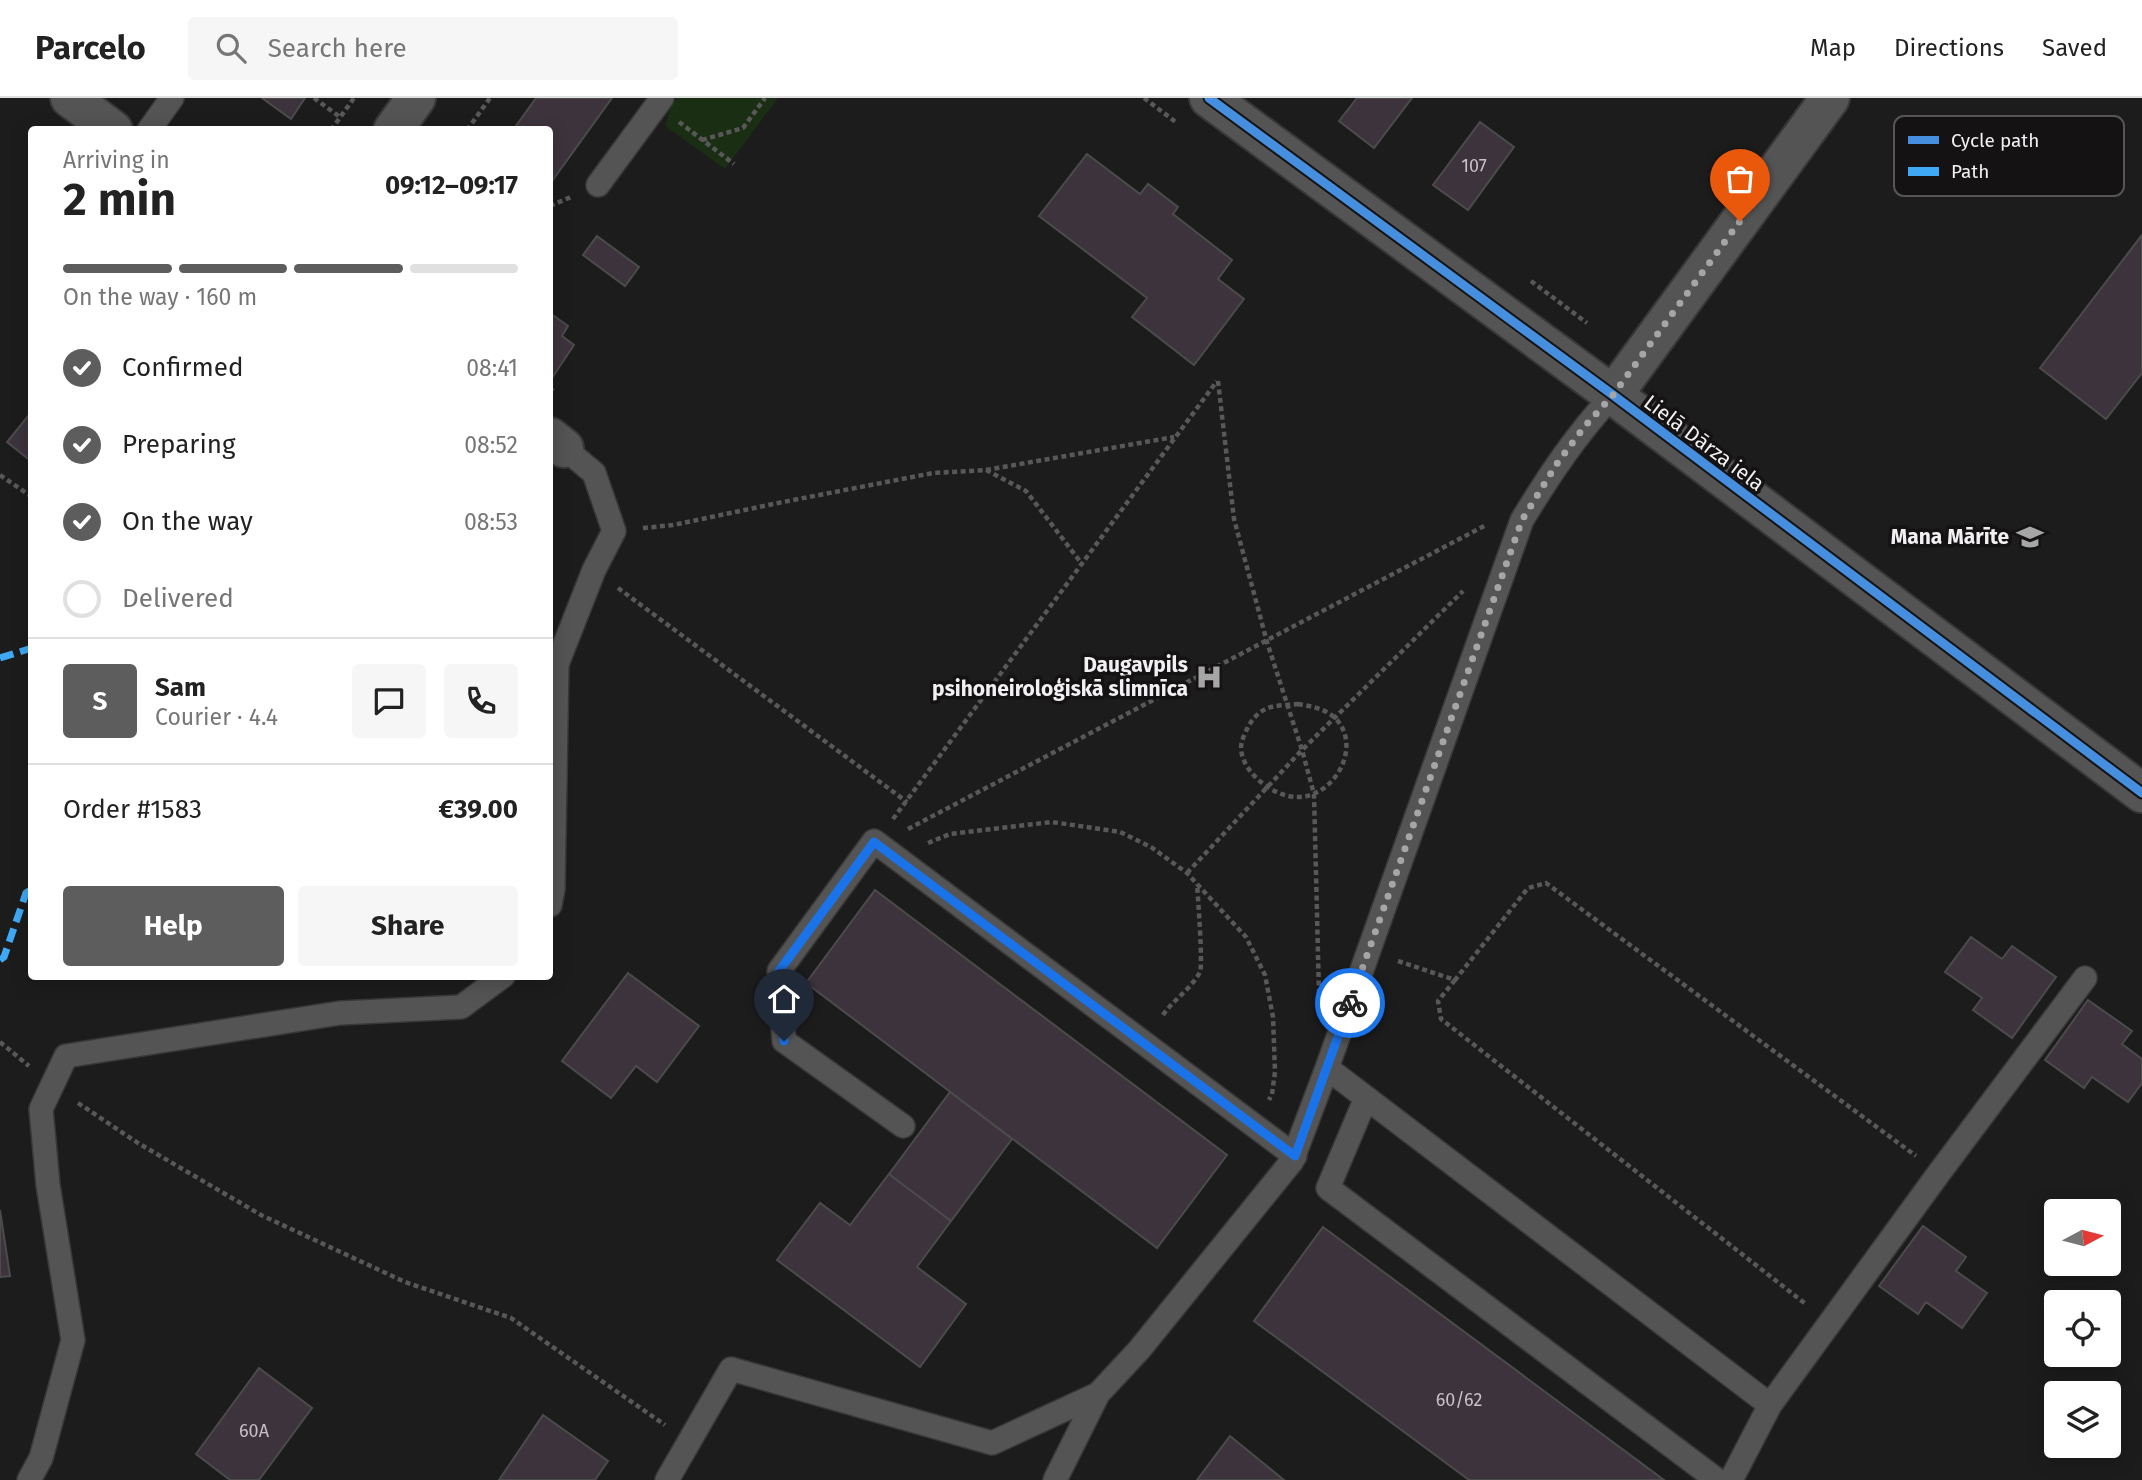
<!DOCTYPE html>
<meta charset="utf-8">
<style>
body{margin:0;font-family:"Fira Sans",sans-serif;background:#f6f6f6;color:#222;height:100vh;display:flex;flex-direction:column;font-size:26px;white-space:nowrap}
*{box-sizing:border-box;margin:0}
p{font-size:23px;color:#767676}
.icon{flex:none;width:38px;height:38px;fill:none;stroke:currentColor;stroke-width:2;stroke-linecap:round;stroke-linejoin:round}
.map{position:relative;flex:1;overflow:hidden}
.details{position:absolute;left:28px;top:28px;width:525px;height:854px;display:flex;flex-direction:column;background:#fff;border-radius:7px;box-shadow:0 4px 18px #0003}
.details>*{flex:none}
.needle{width:46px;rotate:83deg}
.buttons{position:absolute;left:2044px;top:1101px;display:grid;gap:14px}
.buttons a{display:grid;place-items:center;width:77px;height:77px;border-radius:7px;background:#fff;box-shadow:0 4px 18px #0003;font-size:35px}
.pin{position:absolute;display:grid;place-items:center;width:60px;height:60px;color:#fff;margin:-72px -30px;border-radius:50% 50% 50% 0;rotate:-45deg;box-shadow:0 0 7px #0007}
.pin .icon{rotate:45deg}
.courier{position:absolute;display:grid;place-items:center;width:70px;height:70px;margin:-35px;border:5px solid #1a73e8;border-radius:50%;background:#fff;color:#222;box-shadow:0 2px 9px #0007}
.summary em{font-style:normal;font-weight:700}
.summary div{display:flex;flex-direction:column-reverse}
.summary{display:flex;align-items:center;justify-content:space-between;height:119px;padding:0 35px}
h1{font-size:46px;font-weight:700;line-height:52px}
.bar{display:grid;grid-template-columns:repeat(4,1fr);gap:10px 7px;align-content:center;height:84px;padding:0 35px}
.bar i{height:9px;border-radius:5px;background:#e0e0e0}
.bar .on{background:#5e5d5e}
.bar p{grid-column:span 4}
.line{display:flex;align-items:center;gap:18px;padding:0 35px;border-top:2px solid #e0e0e0}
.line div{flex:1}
.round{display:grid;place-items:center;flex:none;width:74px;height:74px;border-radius:7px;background:#f6f6f6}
ol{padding:0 35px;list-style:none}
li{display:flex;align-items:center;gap:21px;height:77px}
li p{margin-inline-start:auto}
li .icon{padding:7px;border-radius:50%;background:#5e5d5e;color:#fff;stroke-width:4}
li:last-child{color:#767676}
li i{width:38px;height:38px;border:4px solid #e0e0e0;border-radius:50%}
.action{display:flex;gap:14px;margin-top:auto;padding:14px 35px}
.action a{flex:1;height:80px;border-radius:7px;background:#5e5d5e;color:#fff;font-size:28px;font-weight:700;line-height:80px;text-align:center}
.action a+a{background:#f6f6f6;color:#222}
header{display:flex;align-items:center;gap:42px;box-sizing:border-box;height:98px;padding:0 35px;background:#fff;border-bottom:2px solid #e0e0e0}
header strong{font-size:33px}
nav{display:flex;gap:38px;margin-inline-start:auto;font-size:24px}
.search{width:490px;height:63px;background:#f6f6f6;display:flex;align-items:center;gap:18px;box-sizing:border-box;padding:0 24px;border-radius:7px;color:#767676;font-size:26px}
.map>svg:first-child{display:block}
</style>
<header>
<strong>Parcelo</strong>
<div class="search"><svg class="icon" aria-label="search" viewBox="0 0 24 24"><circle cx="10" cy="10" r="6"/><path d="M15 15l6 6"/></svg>Search here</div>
<nav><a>Map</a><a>Directions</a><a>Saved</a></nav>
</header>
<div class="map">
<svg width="2142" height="1382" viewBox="0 0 2142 1382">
<rect width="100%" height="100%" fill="#1c1c1c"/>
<path fill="#192e12" d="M677 0H778L725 71 665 28 671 8Z"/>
<path fill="#3d333c" stroke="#4b4b4b" stroke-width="2" d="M262 0H305L291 21Z
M536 0H612L550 86V32H513Z
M1357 0H1412L1374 50 1339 23Z
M1480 24 1514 49 1468 112 1433 87Z
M1087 56 1140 96 1148 86 1178 109 1173 116 1232 162 1218 181 1244 201 1194 267 1132 219 1147 200 1039 118Z
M2142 137V275L2106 321 2040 270Z
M597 138 639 169 625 188 583 157Z
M550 215 568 228 562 238 574 247 550 283Z
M32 313V364L7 344Z
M875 792 1227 1057 1157 1150 806 885Z
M1971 839 2002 861 2012 848 2056 879 2012 940 1973 912 1982 900 1945 874Z
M628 875 699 928 657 984 636 968 611 1000 562 963Z
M2088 902 2132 933 2122 946 2142 961V985L2128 1004 2092 979 2084 990 2045 962Z
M950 994 1012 1041 951 1123 889 1076Z
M889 1076 951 1123 917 1169 966 1206 920 1269 777 1162 820 1105 850 1127Z
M0 1112 10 1178 0 1179Z
M1923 1128 1966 1159 1956 1173 1987 1195 1962 1230 1926 1204 1918 1216 1879 1188Z
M1323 1129 1664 1382H1469L1254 1223Z
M259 1270 312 1310 259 1382H230L196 1356Z
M543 1317 608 1363 595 1382H499Z
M1230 1338 1284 1382H1197Z"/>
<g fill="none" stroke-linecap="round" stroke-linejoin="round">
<g stroke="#393839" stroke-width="26">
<path id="lane" d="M149 32 172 0
M598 87 662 0
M550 807 553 791 557 566 594 472 614 433 594 375 564 350
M1327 970 1770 1307
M1366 1000 1328 1090 1717 1382
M903 1028 784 943 779 873 874 743 1295 1058
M29 1382 41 1360 73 1242 48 1087 41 1011 66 958 340 915 461 909 503 878
M667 1382 731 1271 992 1345 1098 1296 1139 1252 1292 1063 1327 970 1522 422C1550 376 1576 337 1613 297
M1055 1382 1098 1296
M1731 1382 1770 1307 1939 1075 2085 880"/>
</g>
<g stroke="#393839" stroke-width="42">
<path id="street" d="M1613 297 1830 0
M550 339 564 350"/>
</g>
<g stroke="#393839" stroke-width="42">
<path id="secondary" d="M70 0 113 32
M1209 0 1613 297 2142 695
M393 32 416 0"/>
</g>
<path stroke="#585858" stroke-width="4.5" stroke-dasharray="5 3.5" stroke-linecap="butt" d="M314 0 340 19
M1144 0 1177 25
M679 24 734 66
M331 32 354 0
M467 32 490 0
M702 42 743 30 765 0
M550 108 571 99
M1531 183 1587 225
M1218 283 1234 421 1267 544 1302 652 1314 696 1319 896
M550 290 553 293
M986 372 1174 339
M0 377 32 399
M643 430 673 427 783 404 933 375 986 372 1026 393 1082 466
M618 490 907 704
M1298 606C1311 608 1327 611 1337 622 1362 651 1333 700 1297 699 1274 699 1242 675 1241 650 1241 643 1245 635 1248 629 1253 620 1260 612 1271 609 1279 607 1289 607 1298 606Z
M893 721 1217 283
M908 731 1486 427
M928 745 950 736 1052 724 1120 734 1151 749 1187 775 1246 839 1265 877 1273 919 1275 974 1272 996 1269 1002
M1187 775 1302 652 1463 493
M1398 863 1455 882 1528 790 1546 785 1916 1058
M1455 882 1438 903 1441 921 1807 1207
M1163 917C1174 901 1191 891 1200 874 1203 867 1198 800 1197 786
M0 944 29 968
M78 1005 138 1045 261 1117 405 1184 511 1220 665 1327"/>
<use href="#lane" stroke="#545454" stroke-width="23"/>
<use href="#street" stroke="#545454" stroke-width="38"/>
<use href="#secondary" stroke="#545454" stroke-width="38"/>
<path stroke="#3fa9f5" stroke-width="7" stroke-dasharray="14 7" stroke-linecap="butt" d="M0 560 32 550
M0 862 4 859 26 795 32 791"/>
<g stroke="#141213" stroke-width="13">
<path id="cycleway" d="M1209 0 1613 297 2142 695"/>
</g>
<use href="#cycleway" stroke="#468fdf" stroke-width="9"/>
</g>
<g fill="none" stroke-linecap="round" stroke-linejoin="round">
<path stroke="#a7a6a7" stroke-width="7" stroke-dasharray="0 12.6" d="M1350 905 1522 422 1558 364 1585 328 1613 297 1740 123"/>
<path stroke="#1a73e8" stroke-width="9" d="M784 943 779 873 874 744 1295 1058 1350 905"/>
</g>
<defs>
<g id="school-bare" transform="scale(2.1)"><path d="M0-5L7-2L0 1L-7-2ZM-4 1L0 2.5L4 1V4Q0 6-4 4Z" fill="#a7a6a7" stroke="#141213" stroke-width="2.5" paint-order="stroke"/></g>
<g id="hospital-bare" transform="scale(2.1)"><path d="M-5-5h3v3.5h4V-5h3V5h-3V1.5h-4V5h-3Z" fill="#a7a6a7" stroke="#141213" stroke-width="2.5" paint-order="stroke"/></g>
</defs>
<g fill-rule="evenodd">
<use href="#school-bare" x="2030" y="439"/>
<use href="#hospital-bare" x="1209" y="579"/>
</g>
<g text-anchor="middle" stroke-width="7" stroke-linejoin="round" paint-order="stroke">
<g font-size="18" fill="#c5c1c4">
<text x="1474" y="74">107</text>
<text x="1459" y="1308">60/62</text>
<text x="254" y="1339">60A</text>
</g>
<g font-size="21" fill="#f2f0f2" stroke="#141213">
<text transform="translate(1704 345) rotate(37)" y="7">Lielā Dārza iela</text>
</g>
<g font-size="21" font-weight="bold" fill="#f2f0f2" stroke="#141213" text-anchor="end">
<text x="2009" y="446">Mana Mārīte</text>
<text x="1188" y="574">Daugavpils<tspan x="1188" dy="24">psihoneiroloģiskā slimnīca</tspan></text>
</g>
</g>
<rect x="1894" y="18" width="230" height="80" rx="10" fill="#141213" stroke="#575556" stroke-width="2"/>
<rect x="1908" y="38" width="31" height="8" fill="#468fdf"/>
<rect x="1908" y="69" width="31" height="9" fill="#3fa9f5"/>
<g font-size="19" fill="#f2f0f2">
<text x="1951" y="49">Cycle path</text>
<text x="1951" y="80">Path</text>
</g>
</svg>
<div class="buttons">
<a><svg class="needle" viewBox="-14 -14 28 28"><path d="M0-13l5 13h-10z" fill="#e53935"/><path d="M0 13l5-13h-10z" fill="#767676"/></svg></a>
<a><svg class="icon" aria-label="locate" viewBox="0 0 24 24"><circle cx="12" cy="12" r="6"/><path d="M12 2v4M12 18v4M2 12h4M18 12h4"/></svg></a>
<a><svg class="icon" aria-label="layers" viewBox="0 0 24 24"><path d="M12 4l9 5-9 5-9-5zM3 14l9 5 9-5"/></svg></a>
</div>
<div class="pin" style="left:1740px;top:123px;background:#ea580c"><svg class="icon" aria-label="bag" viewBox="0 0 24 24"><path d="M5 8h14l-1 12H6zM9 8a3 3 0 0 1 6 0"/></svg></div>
<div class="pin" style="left:784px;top:943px;background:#1f2937"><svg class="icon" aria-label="home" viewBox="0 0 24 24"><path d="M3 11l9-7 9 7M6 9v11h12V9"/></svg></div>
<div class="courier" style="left:1350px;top:905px"><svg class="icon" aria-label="bike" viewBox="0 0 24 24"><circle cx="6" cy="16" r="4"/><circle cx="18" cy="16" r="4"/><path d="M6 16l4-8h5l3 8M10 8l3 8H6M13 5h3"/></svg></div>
<section class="details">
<div class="summary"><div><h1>2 min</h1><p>Arriving in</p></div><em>09:12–09:17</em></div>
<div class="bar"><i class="on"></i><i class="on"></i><i class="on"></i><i></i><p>On the way · 160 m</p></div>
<ol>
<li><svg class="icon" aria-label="check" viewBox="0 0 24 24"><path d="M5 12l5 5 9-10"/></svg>Confirmed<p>08:41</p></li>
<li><svg class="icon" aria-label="check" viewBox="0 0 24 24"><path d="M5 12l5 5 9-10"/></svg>Preparing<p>08:52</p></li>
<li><svg class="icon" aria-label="check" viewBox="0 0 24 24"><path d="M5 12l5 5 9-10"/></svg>On the way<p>08:53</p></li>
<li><i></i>Delivered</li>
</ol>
<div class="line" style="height:126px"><b class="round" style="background:#5e5d5e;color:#fff">S</b><div><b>Sam</b><p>Courier · 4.4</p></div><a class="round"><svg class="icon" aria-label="chat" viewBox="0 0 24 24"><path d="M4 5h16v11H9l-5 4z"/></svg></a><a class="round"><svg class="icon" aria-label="phone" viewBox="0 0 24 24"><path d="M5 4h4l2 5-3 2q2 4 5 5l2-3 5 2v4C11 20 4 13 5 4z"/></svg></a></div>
<div class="line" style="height:91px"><div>Order #1583</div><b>€39.00</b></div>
<div class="action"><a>Help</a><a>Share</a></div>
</section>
</div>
